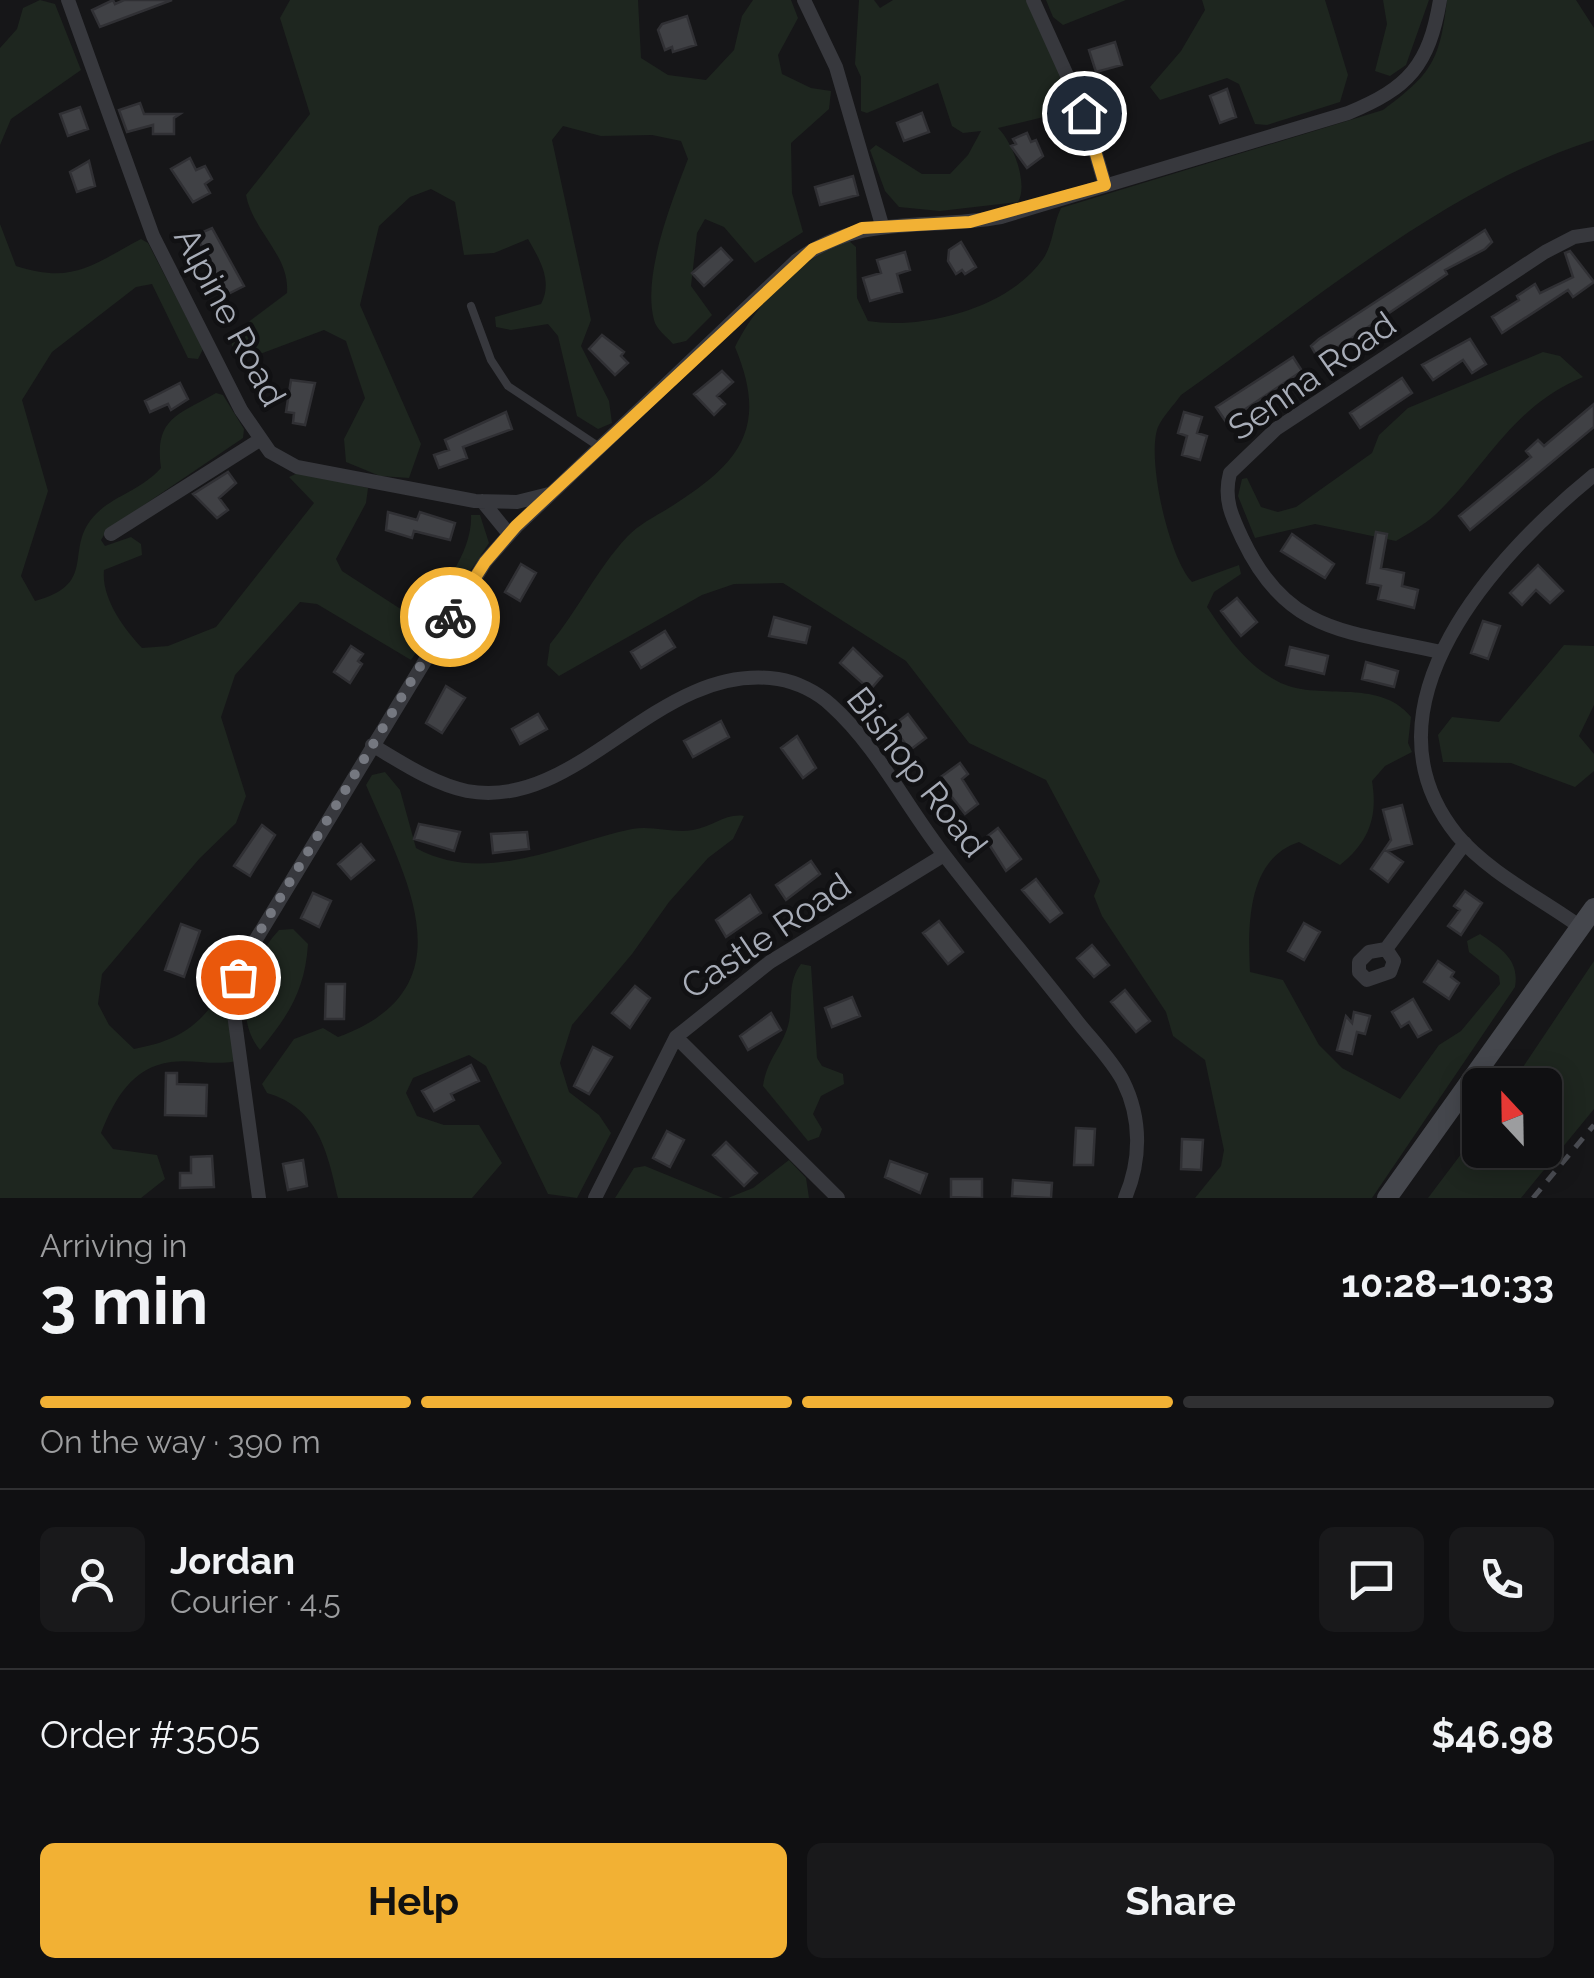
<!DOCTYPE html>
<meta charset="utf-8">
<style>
body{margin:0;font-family:Raleway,sans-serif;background:#19191b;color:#f1f3f6;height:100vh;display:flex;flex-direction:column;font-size:38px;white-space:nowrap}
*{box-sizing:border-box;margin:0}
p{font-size:32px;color:#9c9d9f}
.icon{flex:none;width:55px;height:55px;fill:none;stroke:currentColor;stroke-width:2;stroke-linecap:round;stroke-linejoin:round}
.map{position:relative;height:1198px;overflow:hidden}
.details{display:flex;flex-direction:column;background:#101012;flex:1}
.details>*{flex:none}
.needle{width:65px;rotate:338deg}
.fabs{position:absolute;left:1462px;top:1068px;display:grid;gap:20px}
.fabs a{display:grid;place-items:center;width:100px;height:100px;border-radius:15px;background:#101012;box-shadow:0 5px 25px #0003,0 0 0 2px #303032;font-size:50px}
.pin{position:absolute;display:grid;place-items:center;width:85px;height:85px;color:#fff;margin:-42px;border:5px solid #fff;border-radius:50%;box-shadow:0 2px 10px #0007}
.courier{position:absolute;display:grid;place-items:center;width:100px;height:100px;margin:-50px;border:8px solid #f2b134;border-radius:50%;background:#fff;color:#222;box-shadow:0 2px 12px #0007}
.summary em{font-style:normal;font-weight:700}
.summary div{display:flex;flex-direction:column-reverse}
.summary{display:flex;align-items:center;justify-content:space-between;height:170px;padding:0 40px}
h1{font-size:65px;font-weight:700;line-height:75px}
.bar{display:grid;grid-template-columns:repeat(4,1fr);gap:15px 10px;align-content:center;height:120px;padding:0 40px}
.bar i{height:12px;border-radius:8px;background:#303032}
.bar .on{background:#f2b134}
.bar p{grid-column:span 4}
.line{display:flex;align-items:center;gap:25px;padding:0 40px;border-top:2px solid #303032}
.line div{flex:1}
.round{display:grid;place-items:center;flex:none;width:105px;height:105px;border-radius:15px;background:#19191b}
.primary-button{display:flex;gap:20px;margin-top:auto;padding:20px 40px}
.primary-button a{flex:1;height:115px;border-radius:15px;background:#f2b134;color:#111;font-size:40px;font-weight:700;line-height:115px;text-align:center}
.primary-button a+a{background:#19191b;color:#f1f3f6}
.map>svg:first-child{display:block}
</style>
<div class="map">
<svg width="1594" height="1198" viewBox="0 0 1594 1198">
<rect width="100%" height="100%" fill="#161618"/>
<path fill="#1e261f" d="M40 0 55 4 81 70 11 119 0 145V48L17 29 23 8Z
M290 0H638L641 58 668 75 706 80 734 50 742 16 753 0H791L798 18 778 55 782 74 811 88 831 91 829 109 791 143 792 193 803 232 755 263 724 227 705 219 697 233 691 286 712 315 686 341 673 344C667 337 656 329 654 320 642 275 672 201 688 159L681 141 652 135 601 136 563 126 552 140 591 320 581 346 609 401 612 423 598 429 577 416 558 336 548 324 511 330 496 327 495 317 541 304C553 281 540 260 528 239L494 253 464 255 455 202 431 189 410 197 379 226 360 305 421 444 409 478 380 476 346 462 344 439 365 398 346 341 324 330 249 358 232 346 231 335 287 293C290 255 253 232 246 195L310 114 280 18Z
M859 0H874L880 8 893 0H1026L1072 102 1056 114 998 128C1012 141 1029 184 1018 202L940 211 899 207 885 191 870 150 876 145 922 174H950L968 155 981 131 963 133 952 126 938 83 867 113 861 111V77L855 64Z
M1046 0H1126L1063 25 1053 17Z
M1202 0H1325L1348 75 1340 102 1267 125 1255 124 1239 84 1227 78 1160 100 1150 87 1181 51 1205 10Z
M1383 0H1429L1406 65 1390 76 1375 71 1387 24Z
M1447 0H1576L1594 28V140C1445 187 1308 306 1181 395 1174 405 1163 416 1158 427 1146 458 1169 558 1192 582L1239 565 1241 574 1214 592 1207 607C1226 635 1245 664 1277 681 1317 703 1378 676 1411 717L1408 743 1412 752 1385 766 1372 781C1378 817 1369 842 1340 865L1299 842C1246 859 1248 928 1250 972L1283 980 1319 1045 1342 1068 1400 1099 1439 1045 1461 1031 1500 984 1499 976 1469 952 1467 941 1480 934C1500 948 1520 959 1515 987L1372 1198H1195L1221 1166 1224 1150 1205 1060 1173 1036 1166 1012 1102 916 1094 896 1100 881 1046 780 969 743 906 661 783 583 734 584 702 595 559 676 547 665 550 644C578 610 597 569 627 537 639 524 658 515 672 506 740 463 769 428 735 347 757 301 802 258 848 240L856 247 857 298 868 321C923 330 1009 308 1043 259 1053 245 1053 224 1061 208L1383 110C1432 74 1440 60 1447 0Z
M0 224 16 266C73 284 90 266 141 239L148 243 203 349 198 359 188 358 152 284 136 287 52 352 22 400 48 491 21 576 35 601C101 583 61 548 97 513 114 496 141 490 161 468 154 418 178 415 216 393L223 395 244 429 243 438 107 530 101 540 105 546 131 537 141 544 142 555 104 570C101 598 124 629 142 648L168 646 216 627 314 503 289 477 300 472 368 488 366 503 336 559 342 571 413 617C441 596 473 550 471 515H480L489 543 411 660 317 604 300 602 235 675 221 717 246 796 236 823 199 859 102 974 98 1004 109 1025 134 1049C175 1041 195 1030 219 996H224L236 1061C214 1066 193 1059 171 1062 132 1067 114 1100 101 1133L113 1149 157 1155 165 1179 141 1198H0Z
M1543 352 1560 356 1583 377C1510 408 1489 464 1435 515 1424 525 1409 533 1396 541L1315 524 1255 538 1238 496 1242 479 1247 478 1261 507 1278 512 1296 507 1372 453 1379 435 1408 408Z
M1564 645 1594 646V705L1579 736 1594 754V771L1575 787 1511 763 1443 762 1438 735 1452 717 1499 722Z
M385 772 400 790 416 848C485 886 561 844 632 829 653 825 674 834 693 830 712 827 726 813 744 816L733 839 708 858 669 902 632 954 572 1025 560 1063 569 1092 599 1115 611 1133 577 1198 548 1194 486 1066 469 1055 413 1078 406 1093 417 1116 444 1125H479L502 1163 472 1198H338C327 1150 318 1108 267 1093L262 1084 294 1039 323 1028 338 1037C473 988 404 875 366 785L372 775Z
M293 929 308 944C305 990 289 1015 260 1050 231 1015 251 960 279 930Z
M1594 961V1109L1521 1198H1428L1480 1129V1150H1545V1085H1511Z
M801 964 811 966 817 1058 822 1066 843 1074 844 1084 821 1096 813 1114 822 1129 819 1137 808 1141 763 1086C767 1059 781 1049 788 1026 794 1004 786 984 801 964Z
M789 1160 806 1178 809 1198H728L753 1188Z
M645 1166 723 1198H615L634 1168Z"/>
<path fill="#404145" stroke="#303034" stroke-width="2.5" d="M113 0 115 4 124 0H172L100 27 92 10Z
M687 16 696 45 673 52 672 47 665 50 658 30 662 24Z
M1115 42 1122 65 1096 72 1089 50Z
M1227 89 1236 117 1220 123 1210 96Z
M140 103 144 114H180L174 118V134H153V125L127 132 119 110Z
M80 107 88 129 68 136 60 114Z
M922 113 929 132 904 141 897 123Z
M1027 133 1031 142 1036 140 1043 156 1027 168 1011 146 1016 144 1013 139Z
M190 158 196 170 205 166 212 179 205 184 210 193 193 202 171 169Z
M89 161 95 186 77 192 70 172Z
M853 176 858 195 820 205 815 187Z
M212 228 244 286 226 295 196 235Z
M1485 230 1492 242 1485 249 1445 270 1447 274 1319 360 1311 346 1319 339Z
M961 242 976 267 965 274 962 270 956 274 948 261 949 250Z
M721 248 732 260 704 286 692 273Z
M1570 251 1594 282 1573 297 1568 290 1502 333 1492 317 1519 300 1517 296 1535 284 1540 293 1573 277 1565 253Z
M905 252 910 270 897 274 902 292 870 301 863 278 881 273 877 260Z
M602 335 624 352 621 356 628 363 615 375 589 349Z
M1470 339 1486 364 1472 373 1463 360 1433 380 1422 365Z
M1293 357 1302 371 1226 422 1216 407Z
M722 371 733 382 717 396 725 404 714 415 694 394Z
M1402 378 1412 393 1360 428 1350 413Z
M291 380 315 383 305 425 293 423 294 413 286 412Z
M180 383 188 399 171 410 168 404 150 412 145 401Z
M1594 404V427L1470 530 1459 516 1531 457 1526 451 1538 440 1544 446Z
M506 412 512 429 463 447 467 458 439 468 434 455 449 450 445 440Z
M1184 412 1202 417 1197 433 1207 436 1200 460 1182 455 1187 436 1178 433Z
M228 472 236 483 219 498 228 510 217 518 193 494Z
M388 512 417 520 420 512 455 523 450 540 414 531 412 538 386 530Z
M1376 532 1387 534 1381 568 1404 573 1402 586 1418 590 1414 608 1378 599 1381 586 1367 583Z
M1292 534 1334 564 1325 578 1281 551Z
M521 564 536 573 520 601 505 592Z
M1538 565 1563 591 1550 603 1536 590 1522 605 1510 593Z
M1237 598 1257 622 1241 636 1221 611Z
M774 617 810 627 806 643 769 636Z
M1483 621 1500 626 1488 659 1471 653Z
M665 631 675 647 641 668 631 652Z
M351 646 363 654 358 661 362 664 350 683 334 672Z
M1290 647 1328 656 1324 674 1286 665Z
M853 648 882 676 870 690 840 663Z
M1366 662 1398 671 1394 687 1362 679Z
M446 686 465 698 442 733 426 723Z
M538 714 547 729 520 744 512 729Z
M908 714 926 738 910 750 892 726Z
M721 721 729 737 693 757 684 741Z
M797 736 816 768 803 778 781 748Z
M960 763 968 774 962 779 978 804 965 814 938 779Z
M1402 805 1412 844 1387 851 1403 862 1388 882 1371 869 1391 840 1383 810Z
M419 824 460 832 454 851 414 839Z
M262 825 275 835 250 876 234 866Z
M998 828 1021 859 1006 871 985 838Z
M527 832 529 849 493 853 491 834Z
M361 844 374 860 351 879 338 864Z
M811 861 820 874 786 900 776 885Z
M1036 879 1062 913 1050 922 1022 890Z
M1465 891 1482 903 1461 935 1448 926 1460 910 1454 906Z
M313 893 331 901 319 927 301 918Z
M750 895 761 913 726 937 716 920Z
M939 921 963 952 948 964 923 933Z
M1304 923 1320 932 1304 960 1288 951Z
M181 924 200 931 184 977 165 970Z
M1092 945 1109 965 1094 977 1077 958Z
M1438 961 1454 972 1451 977 1459 983 1449 999 1424 982Z
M326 984H345L344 1019H325Z
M635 986 650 998 630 1028 612 1013Z
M1125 990 1150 1021 1136 1032 1111 1002Z
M852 997 860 1016 832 1027 825 1008Z
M1413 999 1431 1030 1418 1037 1409 1022 1401 1027 1392 1012Z
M1354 1012 1370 1016 1365 1034 1357 1032 1352 1054 1337 1050 1346 1016 1352 1023Z
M771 1013 781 1030 748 1050 740 1036Z
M593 1047 612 1057 589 1094 574 1086Z
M471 1065 479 1081 451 1094 454 1100 434 1111 422 1091Z
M166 1073H177V1084L207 1085 206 1116 165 1115Z
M1076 1128 1095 1129 1093 1165H1074Z
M667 1131 684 1140 670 1167 653 1158Z
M1182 1139 1203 1140 1201 1170 1181 1169Z
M726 1142 757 1173 744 1186 713 1155Z
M212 1156 214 1187 180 1188V1173H191V1157Z
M303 1160 307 1186 288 1190 283 1164Z
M890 1161 927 1174 920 1193 885 1177Z
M951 1179H982V1198L951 1197Z
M1013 1180 1052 1183 1051 1198 1012 1196Z"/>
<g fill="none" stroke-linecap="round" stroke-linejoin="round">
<path stroke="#37383d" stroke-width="8" d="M471 306 491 360 508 386 601 448"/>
<path stroke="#37383d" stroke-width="14" d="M68 0 153 236 241 410 270 452 297 467 475 501 517 502 549 494
M804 0 836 67 882 225
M1033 0 1084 113 1105 185
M482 501 509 534
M111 534 261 439
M1441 652C1349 631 1288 635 1243 540 1232 517 1223 499 1230 473L1276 429 1545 252 1574 237 1594 234
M372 745C401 762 433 784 467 791 580 812 657 661 778 679 797 682 817 692 831 705 877 746 907 808 945 856 988 912 1034 966 1077 1021 1092 1040 1112 1060 1123 1081 1142 1119 1141 1161 1125 1198
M1579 926C1540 898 1488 872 1457 835 1353 706 1498 553 1594 475
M1386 949 1369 952 1359 962V972L1367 980 1390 972 1394 961 1386 949 1465 843
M676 1037 838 1198
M259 1198 234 1014 235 986 255 941 485 562 516 527 796 261C864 212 924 231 1001 217L1348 113C1409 88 1429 65 1440 0
M595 1198 676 1037 770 962 944 855"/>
<path stroke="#45474d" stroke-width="20" d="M1387 1198 1594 908"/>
<path stroke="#4a4c52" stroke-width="5" stroke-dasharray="12 10" stroke-linecap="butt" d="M1533 1198 1594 1125"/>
</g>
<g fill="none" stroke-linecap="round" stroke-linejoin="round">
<path stroke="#757880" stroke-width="10" stroke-dasharray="0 18" d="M238 977 254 941 450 617"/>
<path stroke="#f2b134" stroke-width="12" d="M450 617 485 562 516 526 813 249 862 228 970 222 1105 185 1084 113"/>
</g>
<g text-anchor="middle" stroke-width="9" stroke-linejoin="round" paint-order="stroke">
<g font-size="35" fill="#a8adb8" stroke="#111113">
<text transform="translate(230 317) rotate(62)" y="12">Alpine Road</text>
<text transform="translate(1312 376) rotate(-35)" y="12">Senna Road</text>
<text transform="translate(917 772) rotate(52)" y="12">Bishop Road</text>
<text transform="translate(766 936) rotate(-34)" y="12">Castle Road</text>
</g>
</g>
</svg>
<div class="fabs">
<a><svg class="needle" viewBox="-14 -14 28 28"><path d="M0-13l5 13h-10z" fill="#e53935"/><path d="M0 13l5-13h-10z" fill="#9c9d9f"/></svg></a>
</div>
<div class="pin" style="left:238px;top:977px;background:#ea580c"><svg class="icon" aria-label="bag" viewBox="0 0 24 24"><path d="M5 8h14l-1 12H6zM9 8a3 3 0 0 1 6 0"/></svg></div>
<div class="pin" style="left:1084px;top:113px;background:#1f2937"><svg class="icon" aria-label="home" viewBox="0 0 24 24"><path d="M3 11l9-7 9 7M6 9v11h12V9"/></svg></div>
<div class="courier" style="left:450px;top:617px"><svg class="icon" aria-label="bike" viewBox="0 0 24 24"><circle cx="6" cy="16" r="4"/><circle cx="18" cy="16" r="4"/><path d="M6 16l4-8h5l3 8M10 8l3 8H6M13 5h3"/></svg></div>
</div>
<section class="details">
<div class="summary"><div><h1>3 min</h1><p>Arriving in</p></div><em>10:28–10:33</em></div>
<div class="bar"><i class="on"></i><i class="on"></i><i class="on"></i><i></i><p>On the way · 390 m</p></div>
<div class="line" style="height:180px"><a class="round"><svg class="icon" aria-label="person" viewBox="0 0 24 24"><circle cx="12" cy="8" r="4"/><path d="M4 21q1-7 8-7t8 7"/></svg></a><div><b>Jordan</b><p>Courier · 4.5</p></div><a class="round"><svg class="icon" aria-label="chat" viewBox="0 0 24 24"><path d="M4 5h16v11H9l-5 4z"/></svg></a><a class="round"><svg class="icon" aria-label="phone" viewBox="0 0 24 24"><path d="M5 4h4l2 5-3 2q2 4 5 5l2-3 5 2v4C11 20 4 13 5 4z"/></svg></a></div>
<div class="line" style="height:130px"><div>Order #3505</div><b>$46.98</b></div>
<div class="primary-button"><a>Help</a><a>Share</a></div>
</section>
